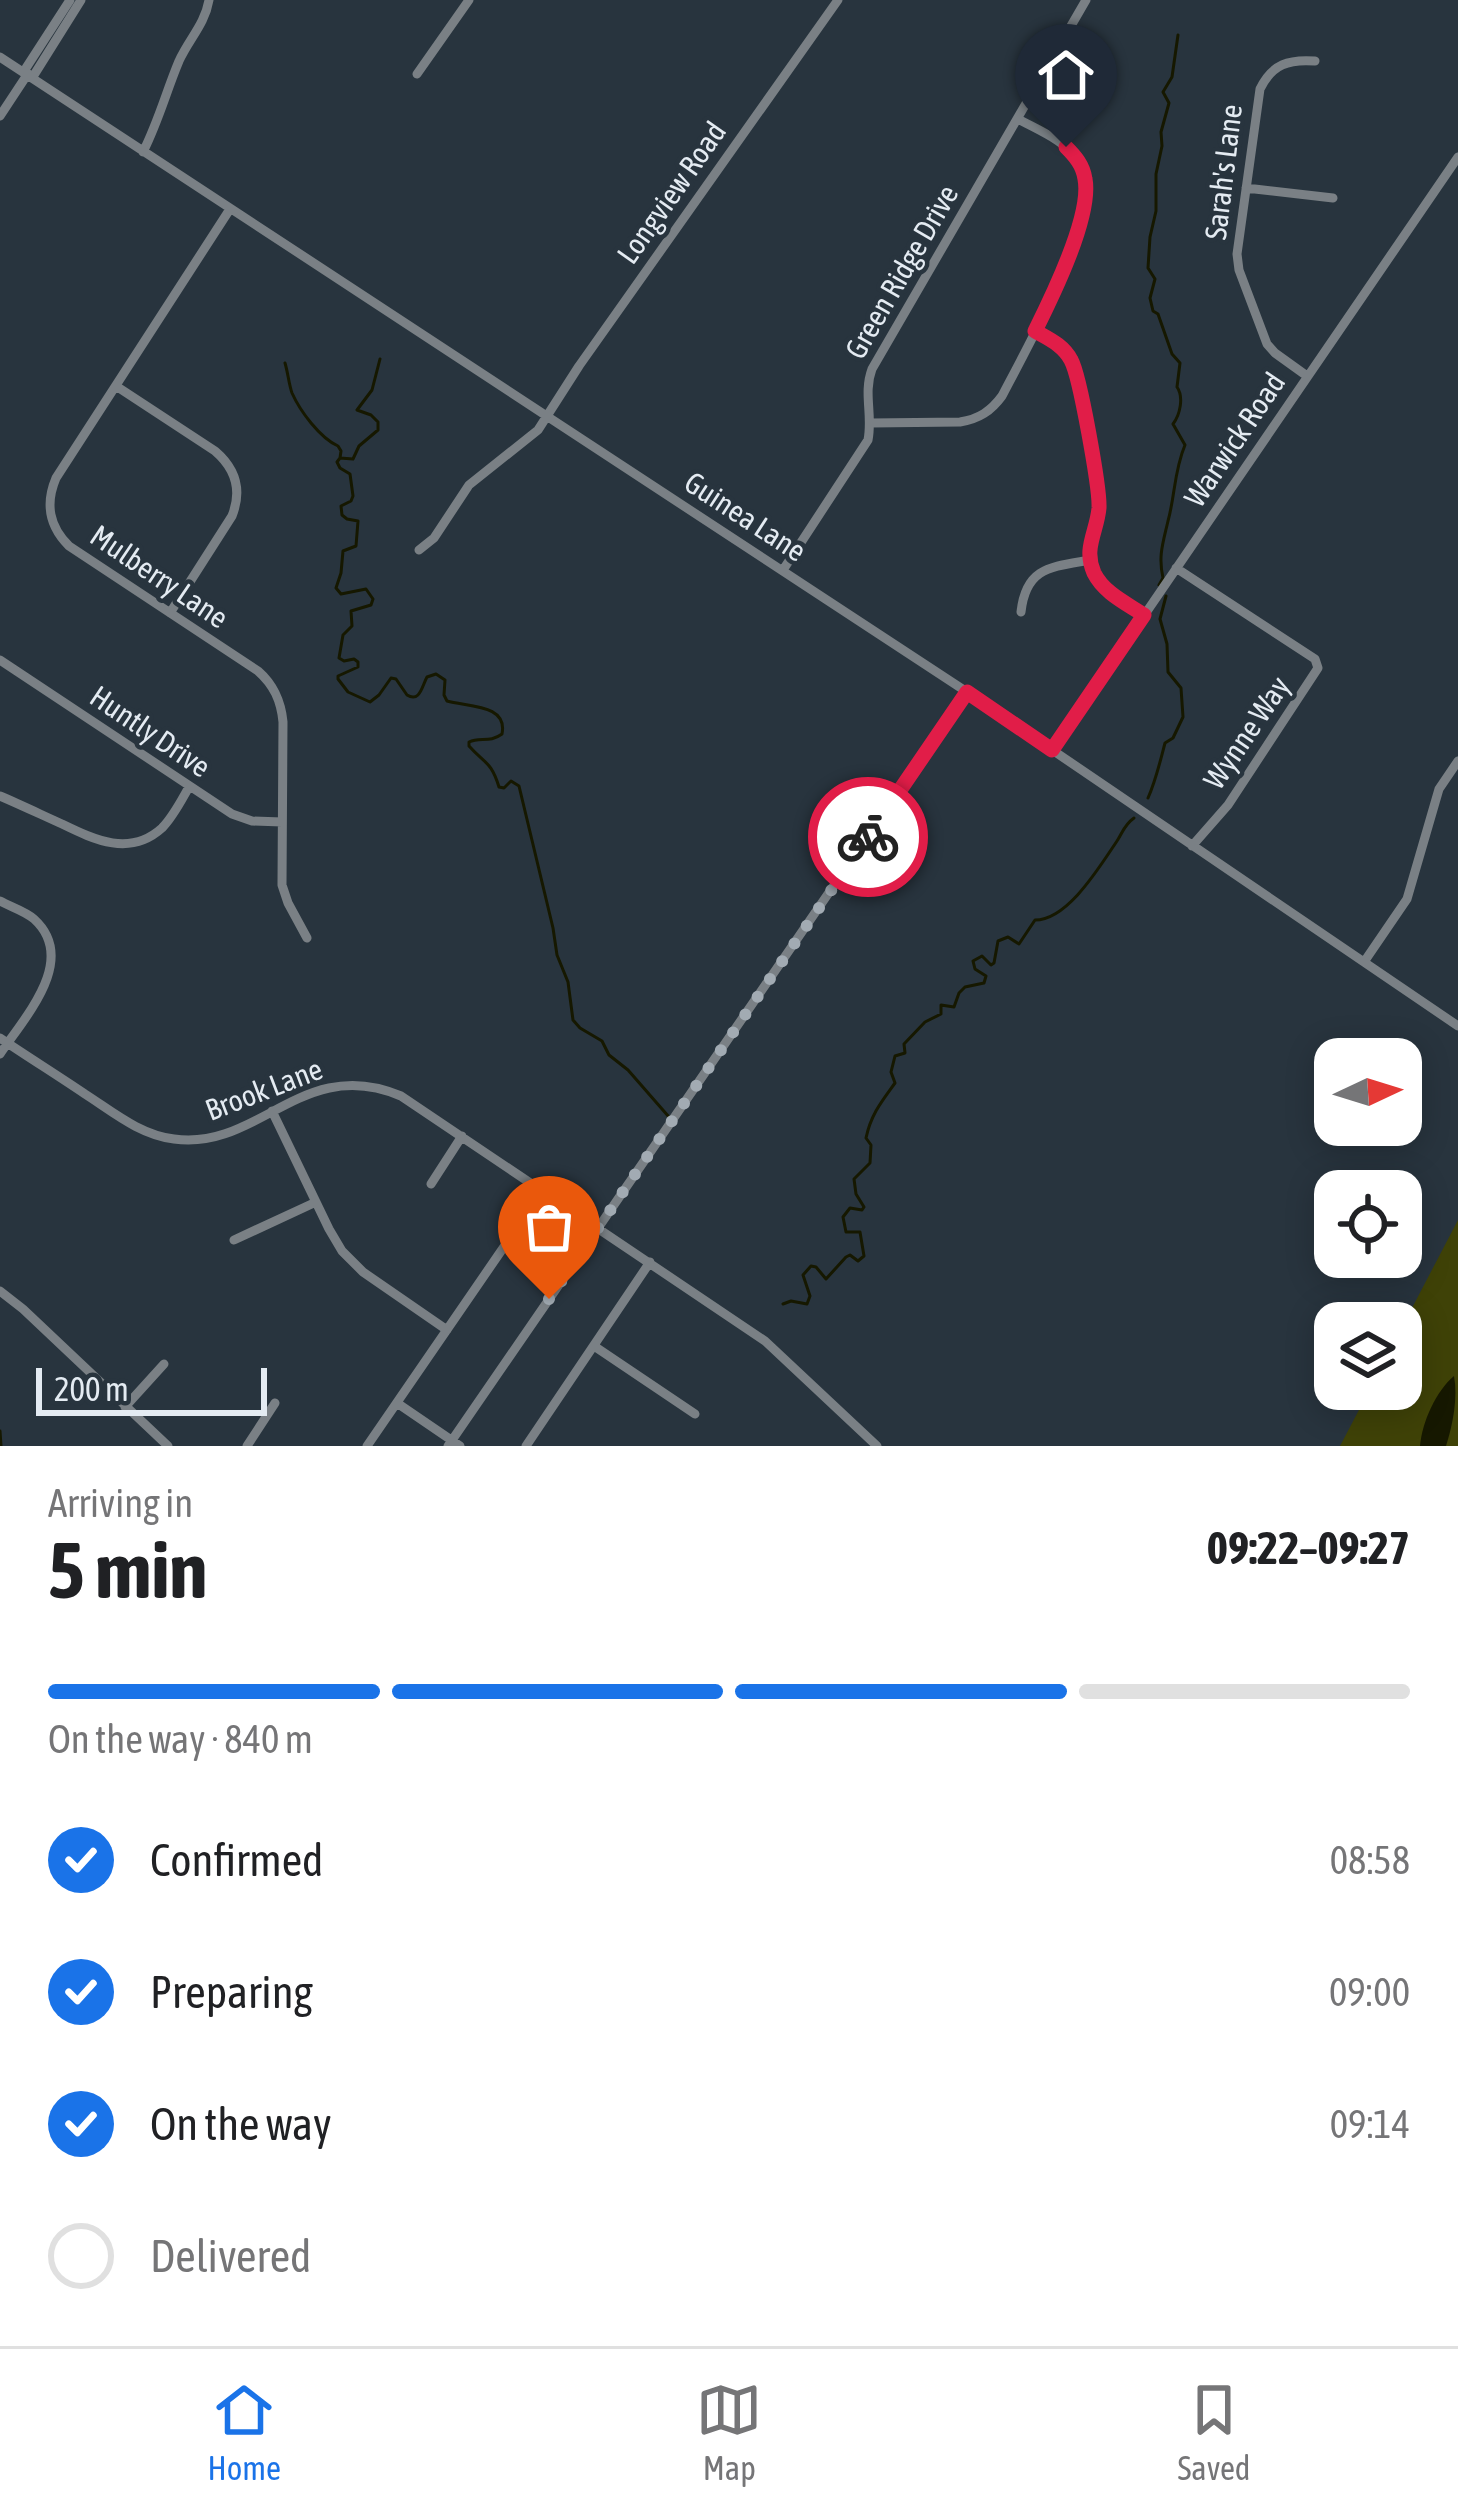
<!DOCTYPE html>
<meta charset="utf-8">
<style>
body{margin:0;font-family:"Asap Condensed",sans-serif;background:#f2f2f2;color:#202124;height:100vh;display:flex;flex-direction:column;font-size:45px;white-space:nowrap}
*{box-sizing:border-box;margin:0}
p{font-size:39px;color:#757577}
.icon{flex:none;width:66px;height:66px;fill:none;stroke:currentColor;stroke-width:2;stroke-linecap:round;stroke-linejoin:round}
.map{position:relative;height:1446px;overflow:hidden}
.details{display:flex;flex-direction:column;background:#fff;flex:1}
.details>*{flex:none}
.needle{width:78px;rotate:86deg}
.fabs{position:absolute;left:1314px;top:1038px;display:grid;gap:24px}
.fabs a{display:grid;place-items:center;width:108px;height:108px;border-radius:24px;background:#fff;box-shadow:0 6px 30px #0003;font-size:60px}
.scale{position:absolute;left:36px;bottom:30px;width:231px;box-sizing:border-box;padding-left:12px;border:6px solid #e4ebf2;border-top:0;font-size:33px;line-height:42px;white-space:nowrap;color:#e4ebf2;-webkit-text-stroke:9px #28343e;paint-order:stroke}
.pin{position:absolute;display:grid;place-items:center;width:102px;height:102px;color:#fff;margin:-123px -51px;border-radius:50% 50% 50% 0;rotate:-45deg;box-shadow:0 0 12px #0007}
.pin .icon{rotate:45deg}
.courier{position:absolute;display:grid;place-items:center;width:120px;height:120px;margin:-60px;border:9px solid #e11d48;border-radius:50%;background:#fff;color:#222;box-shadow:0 3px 15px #0007}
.overview em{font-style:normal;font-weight:700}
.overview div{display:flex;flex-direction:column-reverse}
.overview{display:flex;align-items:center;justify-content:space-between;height:204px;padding:0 48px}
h1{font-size:78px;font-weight:700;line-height:90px}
.bar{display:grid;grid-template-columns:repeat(4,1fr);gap:18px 12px;align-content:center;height:144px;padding:0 48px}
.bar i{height:15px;border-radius:9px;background:#e0e0e0}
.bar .active{background:#1a73e8}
.bar p{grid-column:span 4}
ol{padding:0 48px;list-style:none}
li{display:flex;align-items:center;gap:36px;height:132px}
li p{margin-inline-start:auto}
li .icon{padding:12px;border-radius:50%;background:#1a73e8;color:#fff;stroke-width:4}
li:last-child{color:#757577}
li i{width:66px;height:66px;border:6px solid #e0e0e0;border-radius:50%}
.menu{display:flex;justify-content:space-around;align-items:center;height:168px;border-top:3px solid #e0e0e0;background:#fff;font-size:33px;color:#757577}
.menu a{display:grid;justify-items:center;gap:6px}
.menu .active{color:#1a73e8}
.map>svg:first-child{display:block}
</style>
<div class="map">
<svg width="1458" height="1446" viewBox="0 0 1458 1446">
<rect width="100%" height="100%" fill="#28343e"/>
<path fill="#3f4207" d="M1458 1220V1446H1340L1370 1389H1401V1329Z"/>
<path fill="#161800" d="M1454 1376C1458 1397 1453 1424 1446 1446H1420C1422 1422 1436 1391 1454 1376Z"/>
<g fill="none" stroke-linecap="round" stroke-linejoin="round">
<path stroke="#161800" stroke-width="3" d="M380 359 372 390 357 410 371 415 378 422V430L359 446 353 459 340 458 337 462 340 468 350 474 353 496 351 501 341 506 342 515 347 519 358 521 356 546 343 551 341 573 336 588 341 594 366 589 373 599 371 605 351 611 352 626 343 635 339 658 344 661 354 659 358 662V667L338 676V679L348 692 370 702 379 695 391 678 396 679 407 695C420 703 422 686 427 677L436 674 445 680 444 695 447 701C468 707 508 704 502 734 490 743 480 737 469 742V746C485 764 491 761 499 787L504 788 511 781 519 786 553 928 557 955 568 982 573 1020 580 1028 602 1041 609 1055 628 1070 669 1117
M285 363C288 373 289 385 292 393 300 411 320 438 338 446L341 451 340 458
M1159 585 1163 578C1158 556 1163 543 1168 521 1175 496 1174 471 1185 445L1173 424C1180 415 1184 397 1177 387L1180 363 1172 354 1158 314 1153 311 1150 298 1155 279 1148 268 1150 237 1156 211V174L1162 146 1161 132 1169 103 1163 92 1172 77 1178 35
M1148 798C1156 780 1160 762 1165 743L1173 738 1183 717 1181 688 1168 672 1167 644 1160 619 1166 596
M783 1304 791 1301 807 1304 810 1296 803 1275 811 1266 816 1267 826 1279 846 1257 850 1255 858 1261 864 1256 860 1232H846L843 1217 850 1208 862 1210 864 1207 856 1194 854 1179 870 1163 871 1145 866 1138C871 1114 882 1101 895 1083L891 1072 895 1056 905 1053 904 1044 925 1022 941 1014V1005L954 1007 959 993 965 987 984 983 986 976 975 969 973 961 982 956 991 965 994 963 998 941 1008 937 1019 944 1035 920C1068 920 1100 866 1117 841 1123 832 1124 825 1134 818
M0 1431 1 1446"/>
<path stroke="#7a8085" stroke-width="9" d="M0 57 967 692 1458 1026
M417 74 469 0
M27 75H34L81 0
M0 116 27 75 26 68 70 0
M143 152C159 120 166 92 179 61 189 39 205 24 209 0
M1246 188 1333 198
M230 209 56 478C45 504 49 526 69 546L258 671C274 685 281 701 283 722L282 885 288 903 307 938
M1035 331 1063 349 1077 373 1099 502 1089 544 1092 568 1105 588 1144 615
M1307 376 1275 353 1267 344 1239 270 1237 254 1260 89C1272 64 1289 59 1315 61
M116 386 215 451C236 469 242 491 232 516L170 613
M871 423 960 422C979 419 991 411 1002 396 1026 349 1108 209 1079 161 1066 141 1038 130 1018 119
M419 550 434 538 469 485 538 430 579 366 838 0
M1176 568 1315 659 1318 668 1228 805 1192 846
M783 570 868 440C873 415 863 393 872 369L1086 0
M1021 612C1026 567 1051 567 1090 560
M0 660 232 814 252 821 282 822
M1052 750 1458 157
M0 796C21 805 42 815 62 824 95 840 130 857 162 828 173 817 181 801 189 787
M0 901C11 907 25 911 34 919 79 960 24 1018 0 1054
M1364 962 1407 899 1439 789 1458 761
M0 1038C28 1057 57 1075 85 1094 113 1112 140 1135 174 1139 259 1151 303 1054 401 1096L765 1341 877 1446
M272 1111 329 1229 342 1251 363 1272 447 1330
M431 1184 462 1136
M234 1240 316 1202
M0 1291 23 1309 168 1446
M594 1346 695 1414
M397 1403 460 1446
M125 1407 164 1364
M247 1446 275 1403
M367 1446 543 1190
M448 1446 967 692
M526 1446 650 1262"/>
</g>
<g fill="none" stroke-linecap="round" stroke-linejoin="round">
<path stroke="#a2abb3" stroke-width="12" stroke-dasharray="0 21.6" d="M549 1299 868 837"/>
<path stroke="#e11d48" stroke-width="15" d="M868 837 967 692 1052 750 1144 615C1126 603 1104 593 1094 573 1083 548 1097 532 1099 508 1100 489 1080 376 1071 360 1063 345 1049 339 1035 331 1052 297 1092 216 1085 179 1083 165 1075 156 1066 147"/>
</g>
<g text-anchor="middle" stroke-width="9" stroke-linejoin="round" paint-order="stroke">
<g font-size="30" fill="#e4ebf2" stroke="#28343e">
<text transform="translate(1224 172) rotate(-83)" y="10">Sarah's Lane</text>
<text transform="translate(672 193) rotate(-55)" y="10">Longview Road</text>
<text transform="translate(902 272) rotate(-60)" y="10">Green Ridge Drive</text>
<text transform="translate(1235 440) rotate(-56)" y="10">Warwick Road</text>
<text transform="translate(745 517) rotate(33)" y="10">Guinea Lane</text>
<text transform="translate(159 577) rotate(34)" y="10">Mulberry Lane</text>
<text transform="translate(150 732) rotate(34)" y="10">Huntly Drive</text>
<text transform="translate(1247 733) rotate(-56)" y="10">Wynne Way</text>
<text transform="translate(264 1090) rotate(-21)" y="10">Brook Lane</text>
</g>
</g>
</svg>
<div class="fabs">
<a><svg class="needle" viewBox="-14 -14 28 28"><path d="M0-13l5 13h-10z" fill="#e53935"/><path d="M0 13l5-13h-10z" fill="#757577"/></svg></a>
<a><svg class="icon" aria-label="locate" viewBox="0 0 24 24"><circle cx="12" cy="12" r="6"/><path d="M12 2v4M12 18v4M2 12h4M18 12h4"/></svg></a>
<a><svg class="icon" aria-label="layers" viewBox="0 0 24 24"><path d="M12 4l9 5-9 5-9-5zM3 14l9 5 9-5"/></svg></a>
</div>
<div class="scale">200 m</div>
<div class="pin" style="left:549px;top:1299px;background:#ea580c"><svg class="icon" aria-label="bag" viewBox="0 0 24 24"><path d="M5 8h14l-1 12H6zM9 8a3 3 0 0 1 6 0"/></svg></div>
<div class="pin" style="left:1066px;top:147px;background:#1f2937"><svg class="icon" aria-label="home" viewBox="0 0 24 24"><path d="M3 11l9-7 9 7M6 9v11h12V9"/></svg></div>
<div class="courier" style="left:868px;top:837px"><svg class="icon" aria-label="bike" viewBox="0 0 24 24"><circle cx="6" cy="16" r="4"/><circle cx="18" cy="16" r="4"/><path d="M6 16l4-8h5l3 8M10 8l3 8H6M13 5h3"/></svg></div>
</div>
<section class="details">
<div class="overview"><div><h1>5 min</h1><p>Arriving in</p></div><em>09:22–09:27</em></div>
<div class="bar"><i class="active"></i><i class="active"></i><i class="active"></i><i></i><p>On the way · 840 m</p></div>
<ol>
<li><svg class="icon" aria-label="check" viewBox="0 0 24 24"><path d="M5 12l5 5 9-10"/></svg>Confirmed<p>08:58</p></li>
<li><svg class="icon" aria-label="check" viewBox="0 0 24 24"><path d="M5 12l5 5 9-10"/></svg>Preparing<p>09:00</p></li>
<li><svg class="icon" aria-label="check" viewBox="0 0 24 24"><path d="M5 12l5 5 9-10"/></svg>On the way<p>09:14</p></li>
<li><i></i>Delivered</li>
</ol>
</section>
<nav class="menu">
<a class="active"><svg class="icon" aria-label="home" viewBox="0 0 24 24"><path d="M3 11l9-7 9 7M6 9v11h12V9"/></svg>Home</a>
<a><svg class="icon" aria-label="map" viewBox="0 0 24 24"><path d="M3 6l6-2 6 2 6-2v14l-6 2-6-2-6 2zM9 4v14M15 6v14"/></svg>Map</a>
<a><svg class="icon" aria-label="saved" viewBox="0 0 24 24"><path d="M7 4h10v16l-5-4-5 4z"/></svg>Saved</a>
</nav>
